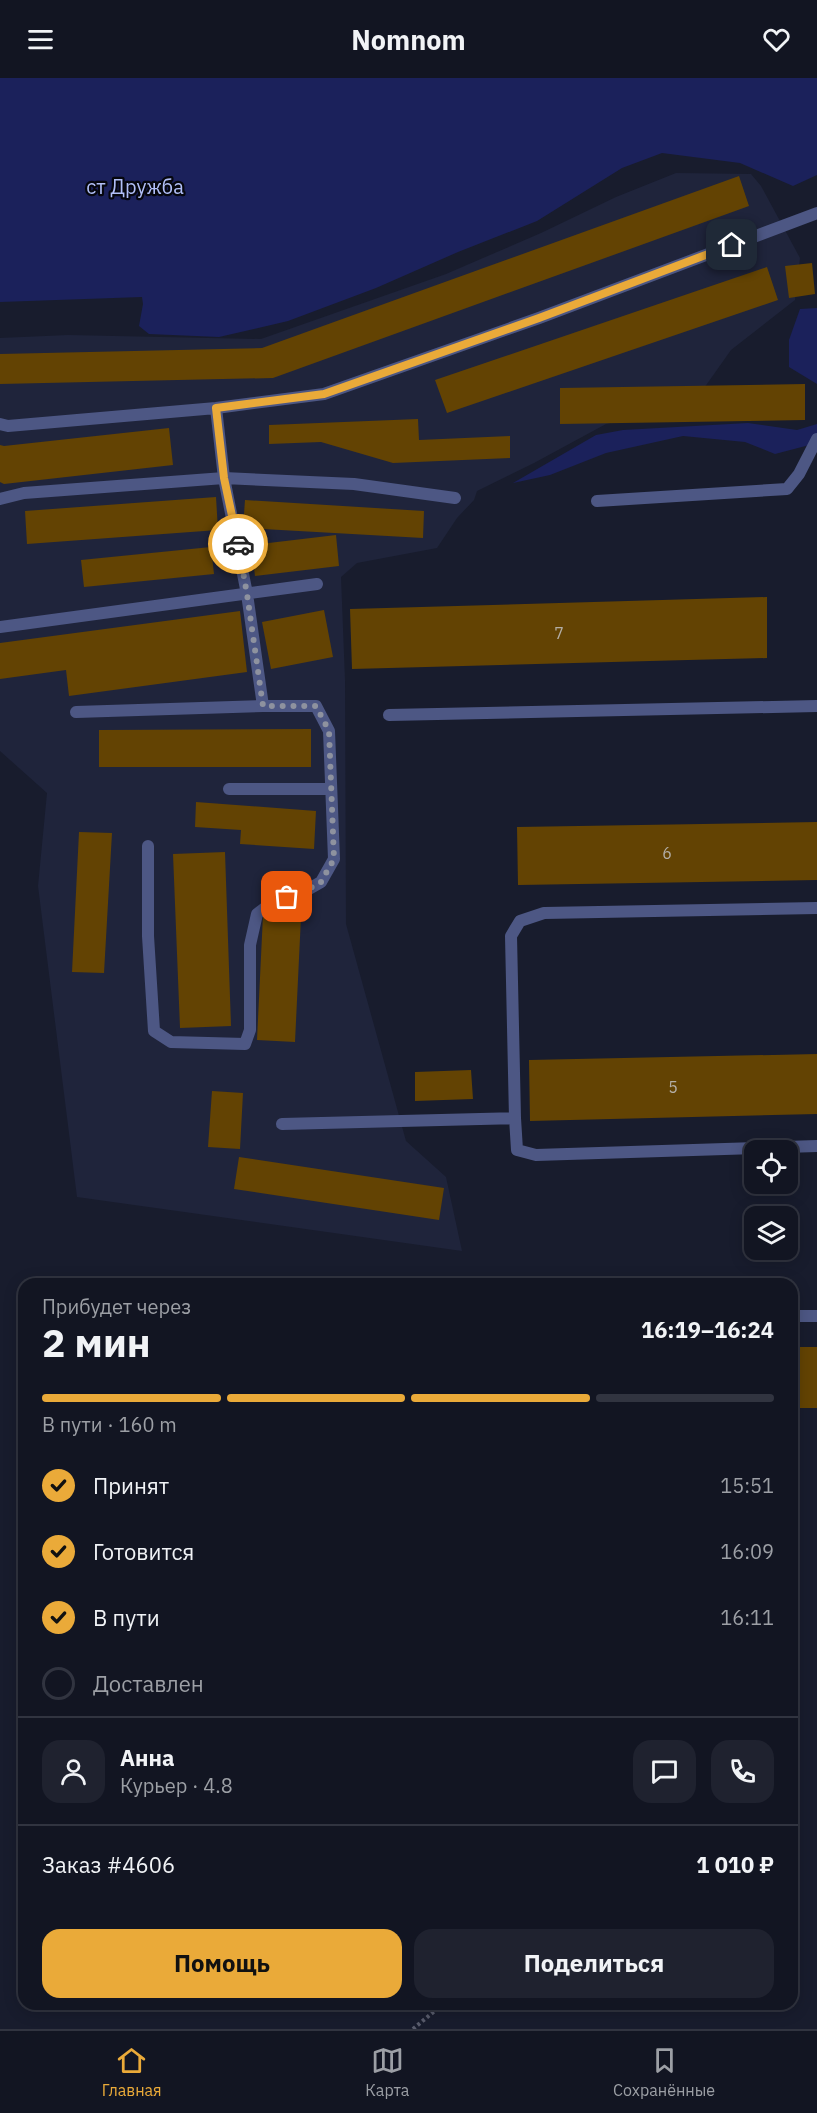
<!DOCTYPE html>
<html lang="ru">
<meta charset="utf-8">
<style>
body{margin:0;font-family:"IBM Plex Sans",sans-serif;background:#1f222f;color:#f1f3f6;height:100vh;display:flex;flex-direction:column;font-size:22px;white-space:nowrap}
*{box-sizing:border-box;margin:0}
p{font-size:20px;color:#9c9fa5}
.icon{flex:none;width:33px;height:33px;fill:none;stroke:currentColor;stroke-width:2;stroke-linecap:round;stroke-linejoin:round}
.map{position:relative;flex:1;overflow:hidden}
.details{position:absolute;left:18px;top:1200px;width:780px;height:732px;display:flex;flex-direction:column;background:#121522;border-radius:18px;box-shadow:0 3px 15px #0003,0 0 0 2px #313440}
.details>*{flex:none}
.fabs{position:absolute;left:744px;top:1062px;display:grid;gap:12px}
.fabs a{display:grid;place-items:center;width:54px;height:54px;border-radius:12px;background:#121522;box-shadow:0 3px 15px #0003,0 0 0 2px #313440;font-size:30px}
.pin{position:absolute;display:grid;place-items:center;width:51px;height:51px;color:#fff;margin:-26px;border-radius:12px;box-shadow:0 3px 9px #0006}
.courier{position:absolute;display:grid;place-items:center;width:60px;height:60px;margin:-30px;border:4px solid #eaaa39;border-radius:50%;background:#fff;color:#222;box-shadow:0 2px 8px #0007}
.summary em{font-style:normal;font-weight:700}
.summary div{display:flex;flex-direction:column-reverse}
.summary{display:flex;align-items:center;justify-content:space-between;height:102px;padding:0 24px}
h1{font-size:39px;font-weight:700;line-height:45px}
.bar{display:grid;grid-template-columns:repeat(4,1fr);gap:9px 6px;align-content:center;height:72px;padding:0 24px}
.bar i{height:8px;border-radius:4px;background:#313440}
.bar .active{background:#eaaa39}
.bar p{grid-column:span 4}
.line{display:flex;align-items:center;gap:15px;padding:0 24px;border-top:2px solid #313440}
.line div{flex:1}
.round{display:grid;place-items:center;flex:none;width:63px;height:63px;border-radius:18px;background:#1f222f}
ol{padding:0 24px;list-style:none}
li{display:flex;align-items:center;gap:18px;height:66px}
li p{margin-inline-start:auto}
li .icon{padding:6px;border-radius:50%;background:#eaaa39;color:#111;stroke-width:4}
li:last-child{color:#9c9fa5}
li i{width:33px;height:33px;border:3px solid #313440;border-radius:50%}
.primary-button{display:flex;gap:12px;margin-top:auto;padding:12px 24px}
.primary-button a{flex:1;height:69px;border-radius:18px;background:#eaaa39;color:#111;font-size:24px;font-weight:700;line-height:69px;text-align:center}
.primary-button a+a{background:#1f222f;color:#f1f3f6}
header{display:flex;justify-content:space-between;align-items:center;height:78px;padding:0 24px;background:#121522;font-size:27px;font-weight:700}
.tabs{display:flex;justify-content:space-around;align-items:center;height:84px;border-top:2px solid #313440;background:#121522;font-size:16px;color:#9c9fa5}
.tabs a{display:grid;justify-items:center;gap:3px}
.tabs .active{color:#eaaa39}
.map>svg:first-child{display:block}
</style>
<header><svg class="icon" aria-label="menu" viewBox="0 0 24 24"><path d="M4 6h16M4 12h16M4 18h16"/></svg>Nomnom<svg class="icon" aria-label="heart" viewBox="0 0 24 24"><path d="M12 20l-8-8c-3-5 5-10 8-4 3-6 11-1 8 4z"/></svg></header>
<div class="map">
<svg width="817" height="1951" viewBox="0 0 817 1951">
<rect width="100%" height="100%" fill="#181c2d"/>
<path fill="#1f243b" d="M676 95 751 96 761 108 800 180 795 222 731 272 702 313 666 332 606 346 534 385 477 413 474 422 457 440 437 470 357 485 341 499 345 602 346 846 406 1063 446 1099 462 1173 77 1119 38 808 47 715 0 673V260L68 257 261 261 446 196 541 155 616 119Z"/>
<path fill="#1b215b" d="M0 0H817V97L793 108 740 85 662 75 622 90 537 143 458 174 376 210 288 243 219 259 149 256 139 248 143 226 142 219 0 224Z
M817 230V306L789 289V262L800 231Z
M748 345 797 352 817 346V365L775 376 745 364 683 358 606 375 550 397 513 405 596 357 623 352Z"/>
<path fill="#634303" d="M739 98 749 128 273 300 0 306V276L262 270Z
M812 185 815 216 789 220 785 188Z
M767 189 778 222 447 335 435 302Z
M805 306V342L560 346V310Z
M418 341 419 362 510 358V380L393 385 321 364 269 366V347Z
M169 350 173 387 4 406 0 404V367L4 368Z
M216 419 218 452 27 466 25 433Z
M245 422 424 433 423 460 243 450Z
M336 457 339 488 255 498 251 467Z
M211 469 214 496 84 509 81 482Z
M767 519V580L352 591 350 531Z
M324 532 333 579 271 591 262 544Z
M240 533 247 594 69 618 66 592 0 601V565Z
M311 651V689H99V652Z
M196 724 316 733 314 771 240 766 241 752 195 749Z
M817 744V802L518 807 517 749Z
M79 754 112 755 104 895 72 894Z
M225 774 231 948 180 950 173 776Z
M263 837 301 839 295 964 257 962Z
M817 976V1036L530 1043 529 982Z
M471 992 473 1021 415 1023V994Z
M212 1013 243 1015 240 1071 208 1069Z
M239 1079 444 1110 439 1142 234 1111Z
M792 1269H817V1330H792Z"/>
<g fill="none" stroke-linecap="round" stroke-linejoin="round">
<path stroke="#595c6c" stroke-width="4" stroke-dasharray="3 3" stroke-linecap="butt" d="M413 1951 443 1926"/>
<path stroke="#4d5784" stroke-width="12" d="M0 346 8 348 216 330 324 316 539 240 817 135
M0 421 24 415 224 400 354 406 455 420
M597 423 787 411 799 396 817 361
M0 549 317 506
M76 634 263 628
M389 637 817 628
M229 711H331
M148 768V858L154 953 171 964 245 966 250 952V867L257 836 274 823 300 816 321 804 334 781 329 653 316 628H263L247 516 224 400 216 330
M817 830 544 835 520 843 511 858 515 1040 517 1072 536 1077 817 1068
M282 1046 515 1040
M792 1238H817"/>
</g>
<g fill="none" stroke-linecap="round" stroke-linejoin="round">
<path stroke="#8e929f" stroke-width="6" stroke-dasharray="0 10.8" d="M238 466 247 516 263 628H316L329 653 334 781 321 804 300 816 287 819"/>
<path stroke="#eaaa39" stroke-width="8" d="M238 466 224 400 216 330 324 316 539 240 732 167"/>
</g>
<g text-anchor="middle" stroke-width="4.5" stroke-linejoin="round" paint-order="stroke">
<g font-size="16" fill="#b3aea6">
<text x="559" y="561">7</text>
<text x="667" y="781">6</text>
<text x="673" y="1015">5</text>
</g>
<g font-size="20" fill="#b1bff7" stroke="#06070e">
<text x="135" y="116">ст Дружба</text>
</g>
</g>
</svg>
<div class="fabs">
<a><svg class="icon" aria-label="locate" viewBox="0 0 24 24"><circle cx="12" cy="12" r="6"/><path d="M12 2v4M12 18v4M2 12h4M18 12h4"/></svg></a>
<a><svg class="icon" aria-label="layers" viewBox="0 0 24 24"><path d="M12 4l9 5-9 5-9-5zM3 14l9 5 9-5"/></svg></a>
</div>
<div class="pin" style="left:287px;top:819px;background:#ea580c"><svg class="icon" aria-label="bag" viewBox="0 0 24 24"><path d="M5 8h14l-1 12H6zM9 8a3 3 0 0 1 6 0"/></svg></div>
<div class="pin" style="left:732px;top:167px;background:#1f2937"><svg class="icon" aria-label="home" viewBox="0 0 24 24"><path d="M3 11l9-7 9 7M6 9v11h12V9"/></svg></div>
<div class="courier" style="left:238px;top:466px"><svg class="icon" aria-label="car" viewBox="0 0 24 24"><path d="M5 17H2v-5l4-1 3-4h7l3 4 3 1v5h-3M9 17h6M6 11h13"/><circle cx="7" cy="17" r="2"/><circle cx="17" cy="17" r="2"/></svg></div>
<section class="details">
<div class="summary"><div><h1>2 мин</h1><p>Прибудет через</p></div><em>16:19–16:24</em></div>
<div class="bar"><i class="active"></i><i class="active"></i><i class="active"></i><i></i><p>В пути · 160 m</p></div>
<ol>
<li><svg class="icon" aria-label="check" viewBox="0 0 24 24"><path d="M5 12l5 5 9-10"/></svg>Принят<p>15:51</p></li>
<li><svg class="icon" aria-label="check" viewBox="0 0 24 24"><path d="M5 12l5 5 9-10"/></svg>Готовится<p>16:09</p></li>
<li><svg class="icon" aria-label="check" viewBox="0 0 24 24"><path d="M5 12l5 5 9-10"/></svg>В пути<p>16:11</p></li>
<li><i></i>Доставлен</li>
</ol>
<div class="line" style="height:108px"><a class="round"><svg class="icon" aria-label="person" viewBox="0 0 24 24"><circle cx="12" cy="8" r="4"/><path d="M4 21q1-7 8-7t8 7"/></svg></a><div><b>Анна</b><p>Курьер · 4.8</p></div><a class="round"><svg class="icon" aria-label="chat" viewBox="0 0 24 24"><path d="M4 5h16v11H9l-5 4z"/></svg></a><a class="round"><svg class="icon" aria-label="phone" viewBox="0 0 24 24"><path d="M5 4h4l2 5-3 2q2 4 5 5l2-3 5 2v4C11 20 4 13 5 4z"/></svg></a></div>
<div class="line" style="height:78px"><div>Заказ #4606</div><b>1 010 ₽</b></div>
<div class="primary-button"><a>Помощь</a><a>Поделиться</a></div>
</section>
</div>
<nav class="tabs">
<a class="active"><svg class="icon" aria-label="home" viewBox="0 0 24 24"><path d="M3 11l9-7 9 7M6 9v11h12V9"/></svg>Главная</a>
<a><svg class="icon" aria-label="map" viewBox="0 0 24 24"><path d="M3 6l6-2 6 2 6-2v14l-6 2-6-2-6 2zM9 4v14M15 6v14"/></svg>Карта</a>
<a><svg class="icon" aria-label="saved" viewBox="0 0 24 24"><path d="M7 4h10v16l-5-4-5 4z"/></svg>Сохранённые</a>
</nav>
